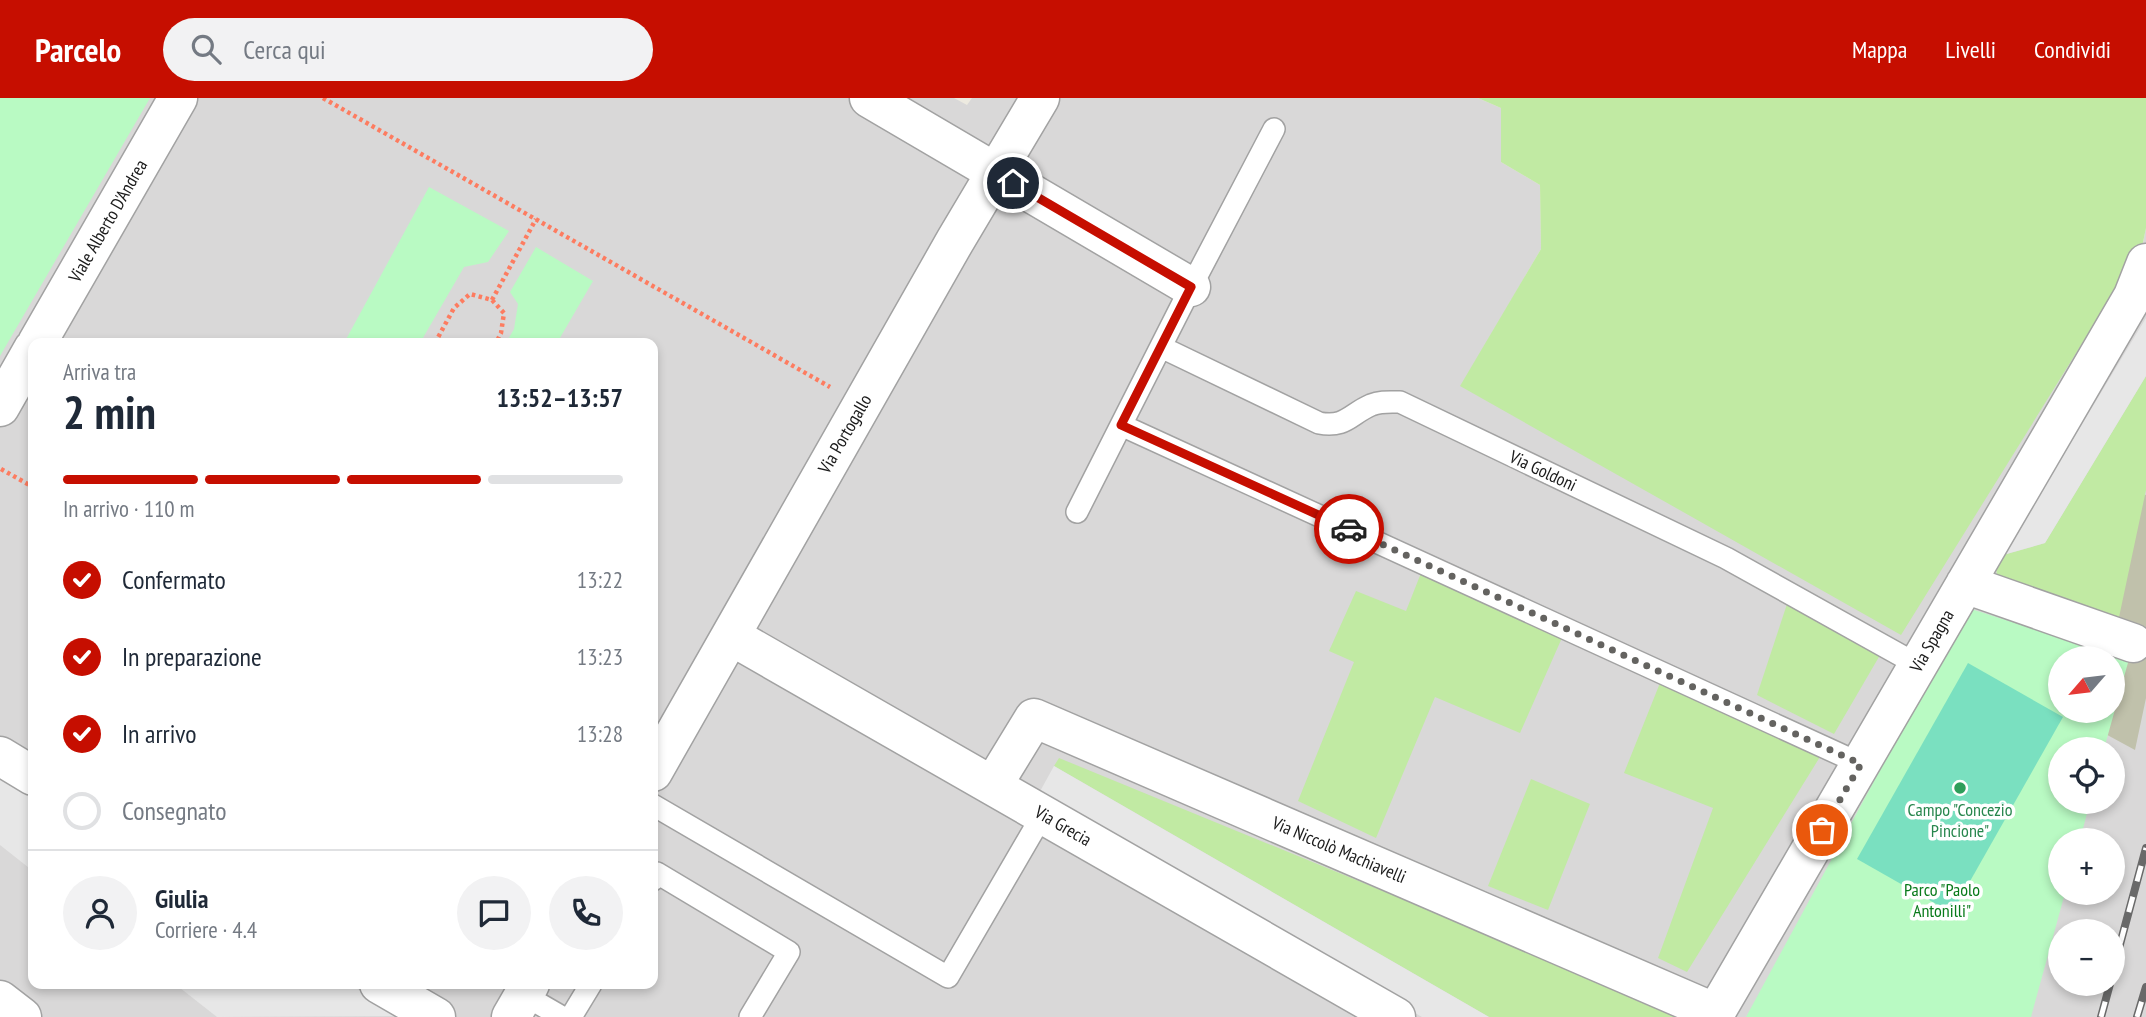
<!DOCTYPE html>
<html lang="it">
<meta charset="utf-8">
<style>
body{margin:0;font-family:"PT Sans Narrow",sans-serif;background:#f2f2f3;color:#1f2937;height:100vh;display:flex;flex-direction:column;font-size:26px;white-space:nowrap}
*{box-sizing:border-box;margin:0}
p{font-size:23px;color:#747a83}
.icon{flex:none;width:38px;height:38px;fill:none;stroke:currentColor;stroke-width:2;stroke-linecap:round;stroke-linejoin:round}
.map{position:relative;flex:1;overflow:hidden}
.side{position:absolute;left:28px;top:240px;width:630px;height:651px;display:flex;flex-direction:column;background:#fff;border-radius:14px;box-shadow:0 4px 10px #0003}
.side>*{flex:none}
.needle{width:46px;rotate:242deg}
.buttons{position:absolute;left:2048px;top:548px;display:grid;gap:14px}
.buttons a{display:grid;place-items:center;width:77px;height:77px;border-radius:50%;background:#fff;box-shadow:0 4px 10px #0003;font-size:35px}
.pin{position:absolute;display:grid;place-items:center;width:60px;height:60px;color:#fff;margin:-30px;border:4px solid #fff;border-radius:50%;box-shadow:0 2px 7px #0007}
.courier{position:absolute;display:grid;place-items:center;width:70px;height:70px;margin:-35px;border:5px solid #c60e00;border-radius:50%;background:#fff;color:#222;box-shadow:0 2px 9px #0007}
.head em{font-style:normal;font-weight:700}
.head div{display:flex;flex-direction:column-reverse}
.head{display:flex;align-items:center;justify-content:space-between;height:119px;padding:0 35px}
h1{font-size:46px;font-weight:700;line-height:52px}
.bar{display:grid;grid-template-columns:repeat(4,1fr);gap:10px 7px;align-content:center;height:84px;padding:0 35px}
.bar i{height:9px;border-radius:5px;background:#e0e1e3}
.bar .current{background:#c60e00}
.bar p{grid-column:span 4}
.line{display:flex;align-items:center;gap:18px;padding:0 35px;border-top:2px solid #e0e1e3}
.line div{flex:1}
.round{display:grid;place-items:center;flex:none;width:74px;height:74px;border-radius:37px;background:#f2f2f3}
ol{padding:0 35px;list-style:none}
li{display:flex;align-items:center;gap:21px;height:77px}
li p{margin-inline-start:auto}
li .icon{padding:7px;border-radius:50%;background:#c60e00;color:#fff;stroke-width:4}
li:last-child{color:#747a83}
li i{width:38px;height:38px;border:4px solid #e0e1e3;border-radius:50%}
header{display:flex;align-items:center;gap:42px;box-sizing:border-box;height:98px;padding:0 35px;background:#c60e00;color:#fff}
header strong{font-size:33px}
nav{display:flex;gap:38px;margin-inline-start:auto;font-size:24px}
.search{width:490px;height:63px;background:#f2f2f3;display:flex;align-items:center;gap:18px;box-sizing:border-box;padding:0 24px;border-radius:38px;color:#747a83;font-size:26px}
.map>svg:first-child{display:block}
</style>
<header>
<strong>Parcelo</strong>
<div class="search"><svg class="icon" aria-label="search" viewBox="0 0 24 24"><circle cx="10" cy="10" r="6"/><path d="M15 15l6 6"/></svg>Cerca qui</div>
<nav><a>Mappa</a><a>Livelli</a><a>Condividi</a></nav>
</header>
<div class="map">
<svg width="2146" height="919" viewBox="0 0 2146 919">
<rect width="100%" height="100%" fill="#edeae0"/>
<path fill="#d9d8d8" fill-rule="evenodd" d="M0 0H954L967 7 972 0H1478L1501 10V64L1540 87 1541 151 1461 288 2142 150 2146 130V919H0ZM33 245H653V886H33ZM2060 560H2112V612H2060ZM2060 651H2112V704H2060ZM2060 742H2112V794H2060ZM2060 833H2112V886H2060Z"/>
<path fill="#c0c1ab" d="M2096 380 2146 397V600L2135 652 2063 613 2112 612V560H2060L1987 571Z"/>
<path fill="#c1eaa3" d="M1478 0H2146V130L2142 149 1901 537 1460 288 1541 151 1540 87 1501 64V10Z
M2146 278V392L2118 524 1997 479 1996 468 2003 457 2045 445Z
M1423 470 1565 533 1520 635 1435 599 1376 740 1298 703 1354 564 1329 553 1356 493 1406 513Z
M1789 500 1883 552 1834 636 1757 597Z
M1662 580 1823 654 1687 874 1658 860 1713 710 1624 675Z
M1059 660 1690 919H1489L1054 668Z
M1531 681 1590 706 1548 812 1488 788Z"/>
<path fill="#b9fac3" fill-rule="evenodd" d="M0 0H150L0 258Z
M429 89 509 133 488 164 464 169 420 245H344Z
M536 149 593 183 557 245H506L514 231 518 206 510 194Z
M1968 510 2129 561 2104 651H2060V704H2090L2080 742H2060V794L2065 795 2031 919H1746ZM2060 560H2112V612H2060Z"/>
<path fill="#7ae0c0" d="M1968 565 2063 619 1952 815 1857 761Z"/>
<path fill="#e7e7e7" d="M2146 220V278L2045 445 2003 457Z
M1054 668 1489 919H1422L1038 697Z
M0 681 33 700V773L0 747Z
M175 886H349L404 918 217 919Z"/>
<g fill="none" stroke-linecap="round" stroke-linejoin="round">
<g stroke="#a2a2a2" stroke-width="24">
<path id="service" d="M1161 249 1319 325C1346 330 1350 316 1371 307 1381 303 1389 304 1400 304L1726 460 1918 567
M1121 327 1861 666
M1077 414 1191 189 1274 31
M653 707 948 879 1043 716
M653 782 657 775 789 854 750 919
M524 897 562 919
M571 919 591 886"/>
</g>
<g stroke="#a2a2a2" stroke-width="41">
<path id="minor" d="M869 0 1191 189
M37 245 178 0
M0 309 33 251
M1965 486 2133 545
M731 538 1396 919
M0 658 33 678
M653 674 955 143 1040 0
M993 687 1034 620 1716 915
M379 886 436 919
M511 919 530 886
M1713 919 2133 198 2146 165"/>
</g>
<g stroke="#a2a2a2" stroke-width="41">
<path id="tertiary" d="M0 902 22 919"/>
</g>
<path stroke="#fd7c60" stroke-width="4.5" stroke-dasharray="3.5 3.5" stroke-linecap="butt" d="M323 0 830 289
M492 202 536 121
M435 245 454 210 470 196 492 202 504 215 501 235 496 245
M1 371 33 389"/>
<use href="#service" stroke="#fff" stroke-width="21"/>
<use href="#minor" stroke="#fff" stroke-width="38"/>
<use href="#tertiary" stroke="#fff" stroke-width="38"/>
<g stroke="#696969" stroke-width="8">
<path id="rail" d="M2112 876 2146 750
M2101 919 2110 886
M2137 919 2146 889"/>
</g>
<use href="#rail" stroke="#fff" stroke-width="5" stroke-dasharray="16" stroke-linecap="butt"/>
</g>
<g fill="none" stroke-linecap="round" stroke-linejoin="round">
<path stroke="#646360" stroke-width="7" stroke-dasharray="0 12.6" d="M1349 431 1861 666 1822 732"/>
<path stroke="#c60e00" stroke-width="9" d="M1013 85 1191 189 1121 327 1349 431"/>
</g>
<circle fill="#2e9e5b" stroke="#fff" stroke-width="2.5" cx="1960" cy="690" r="7"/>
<g text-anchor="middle" stroke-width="7" stroke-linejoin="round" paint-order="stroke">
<g font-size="18" fill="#1b1b1b" stroke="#fff">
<text transform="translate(108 123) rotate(-60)" y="6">Viale Alberto D'Andrea</text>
<text transform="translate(845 336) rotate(-60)" y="6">Via Portogallo</text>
<text transform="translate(1543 373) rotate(25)" y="6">Via Goldoni</text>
<text transform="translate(1932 543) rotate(-60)" y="6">Via Spagna</text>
<text transform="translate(1063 728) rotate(30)" y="6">Via Grecia</text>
<text transform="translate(1339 752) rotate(23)" y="6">Via Niccolò Machiavelli</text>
</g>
<g font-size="18" fill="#27864d" stroke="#fff">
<text x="1960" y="718">Campo "Concezio<tspan x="1960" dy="21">Pincione"</tspan></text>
</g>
<g font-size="18" fill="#087a1a" stroke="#fff">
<text x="1942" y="798">Parco "Paolo<tspan x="1942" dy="21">Antonilli"</tspan></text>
</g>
</g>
</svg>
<div class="buttons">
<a><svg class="needle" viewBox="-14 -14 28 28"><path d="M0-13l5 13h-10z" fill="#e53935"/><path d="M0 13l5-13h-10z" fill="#747a83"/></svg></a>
<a><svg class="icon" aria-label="locate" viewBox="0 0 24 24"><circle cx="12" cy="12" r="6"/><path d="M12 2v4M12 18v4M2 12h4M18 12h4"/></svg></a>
<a>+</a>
<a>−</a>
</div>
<div class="pin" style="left:1822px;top:732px;background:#ea580c"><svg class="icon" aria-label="bag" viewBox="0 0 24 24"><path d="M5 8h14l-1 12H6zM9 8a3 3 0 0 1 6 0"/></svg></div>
<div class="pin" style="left:1013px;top:85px;background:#1f2937"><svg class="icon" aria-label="home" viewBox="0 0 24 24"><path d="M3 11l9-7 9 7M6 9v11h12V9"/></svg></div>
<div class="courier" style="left:1349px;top:431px"><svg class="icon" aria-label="car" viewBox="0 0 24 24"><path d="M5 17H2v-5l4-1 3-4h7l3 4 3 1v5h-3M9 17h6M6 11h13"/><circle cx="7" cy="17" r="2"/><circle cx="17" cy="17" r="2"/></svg></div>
<section class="side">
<div class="head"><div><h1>2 min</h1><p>Arriva tra</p></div><em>13:52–13:57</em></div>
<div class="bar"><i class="current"></i><i class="current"></i><i class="current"></i><i></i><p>In arrivo · 110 m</p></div>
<ol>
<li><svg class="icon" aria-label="check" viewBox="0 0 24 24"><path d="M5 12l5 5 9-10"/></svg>Confermato<p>13:22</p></li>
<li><svg class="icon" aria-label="check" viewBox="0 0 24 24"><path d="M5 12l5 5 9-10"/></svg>In preparazione<p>13:23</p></li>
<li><svg class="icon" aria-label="check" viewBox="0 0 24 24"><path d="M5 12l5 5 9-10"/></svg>In arrivo<p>13:28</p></li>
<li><i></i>Consegnato</li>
</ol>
<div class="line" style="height:126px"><a class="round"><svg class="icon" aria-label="person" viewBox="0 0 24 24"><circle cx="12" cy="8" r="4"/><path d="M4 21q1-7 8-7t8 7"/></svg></a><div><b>Giulia</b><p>Corriere · 4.4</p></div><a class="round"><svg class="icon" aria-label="chat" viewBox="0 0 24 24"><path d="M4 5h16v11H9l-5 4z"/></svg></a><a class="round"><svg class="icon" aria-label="phone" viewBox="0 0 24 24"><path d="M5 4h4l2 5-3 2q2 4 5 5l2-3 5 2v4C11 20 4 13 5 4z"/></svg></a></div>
</section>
</div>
